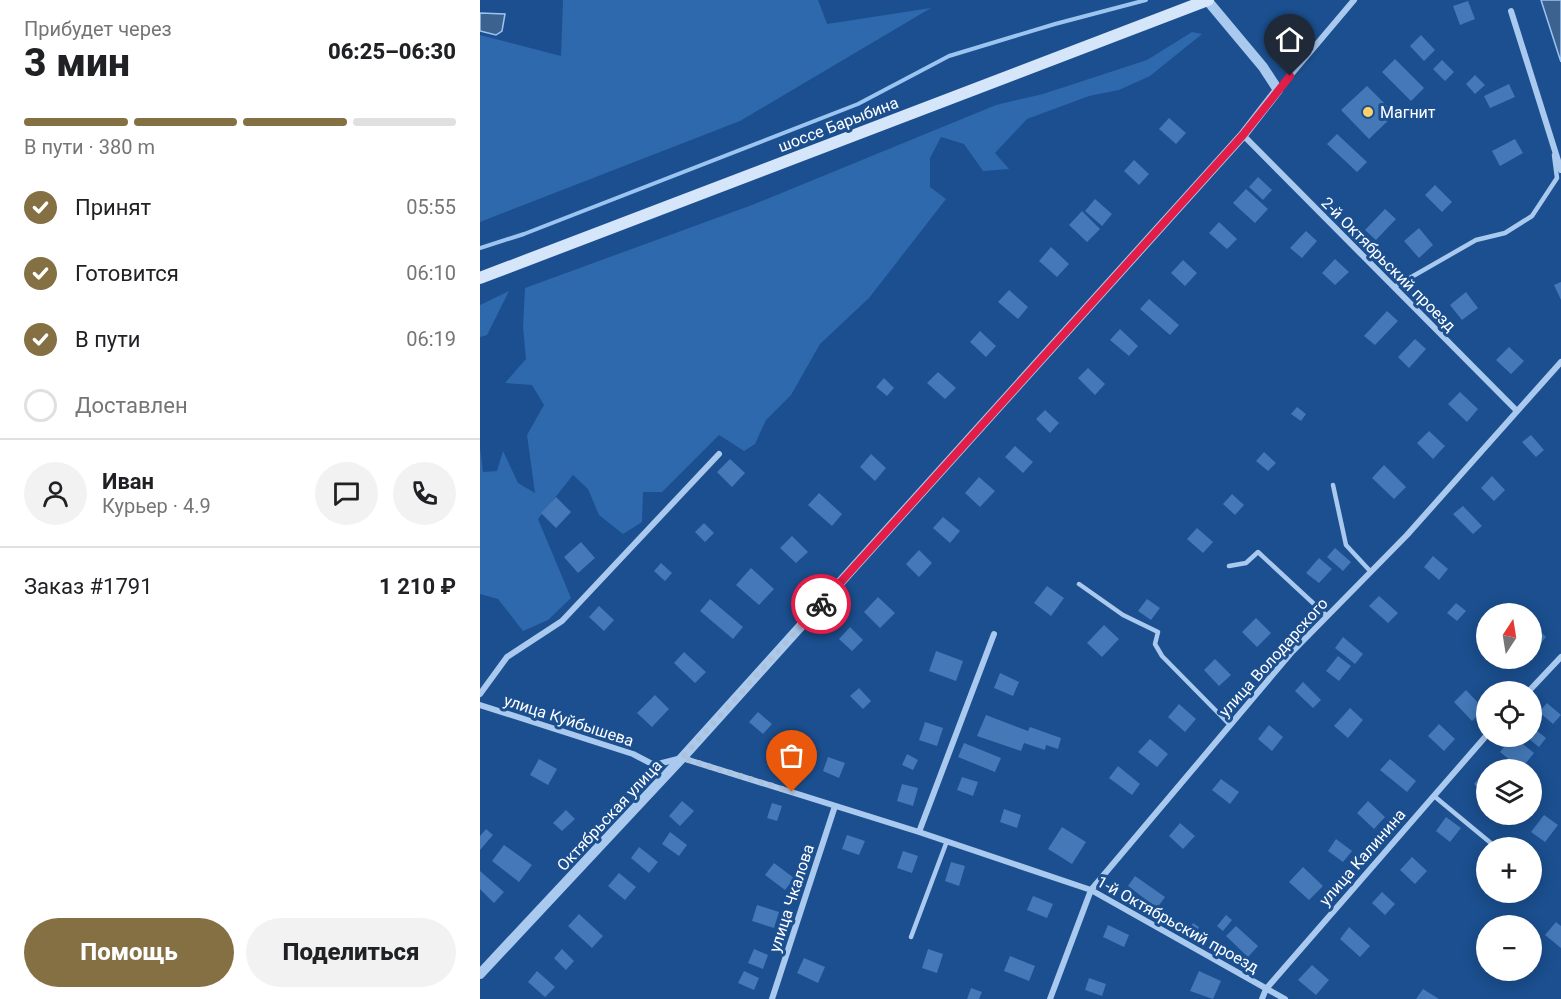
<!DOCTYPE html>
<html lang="ru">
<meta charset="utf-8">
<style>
body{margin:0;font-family:Roboto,sans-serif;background:#f2f2f2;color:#202124;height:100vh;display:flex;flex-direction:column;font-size:22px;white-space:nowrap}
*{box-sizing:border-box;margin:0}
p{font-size:20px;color:#757577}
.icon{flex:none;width:33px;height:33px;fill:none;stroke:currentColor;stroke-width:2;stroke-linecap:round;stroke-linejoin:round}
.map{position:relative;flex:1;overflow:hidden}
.drawer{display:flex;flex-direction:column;background:#fff;width:480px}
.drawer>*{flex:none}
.needle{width:39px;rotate:12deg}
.buttons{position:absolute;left:996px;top:603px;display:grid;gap:12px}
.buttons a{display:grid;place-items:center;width:66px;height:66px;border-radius:50%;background:#fff;box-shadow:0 3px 15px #0003;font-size:30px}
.pin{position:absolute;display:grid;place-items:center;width:51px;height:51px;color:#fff;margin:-62px -26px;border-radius:50% 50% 50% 0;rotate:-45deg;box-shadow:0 0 6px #0007}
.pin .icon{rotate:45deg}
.courier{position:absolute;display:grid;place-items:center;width:60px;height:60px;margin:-30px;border:4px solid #e11d48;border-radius:50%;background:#fff;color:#222;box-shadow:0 2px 8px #0007}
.overview em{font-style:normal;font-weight:800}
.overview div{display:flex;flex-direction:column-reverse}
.overview{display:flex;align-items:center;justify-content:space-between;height:102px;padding:0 24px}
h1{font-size:39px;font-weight:800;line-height:45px}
.bar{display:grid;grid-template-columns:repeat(4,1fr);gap:9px 6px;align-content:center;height:72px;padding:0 24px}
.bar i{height:8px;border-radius:4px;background:#e0e0e0}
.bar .active{background:#847042}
.bar p{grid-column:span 4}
.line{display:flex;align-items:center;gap:15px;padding:0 24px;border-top:2px solid #e0e0e0}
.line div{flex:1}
.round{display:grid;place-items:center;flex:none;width:63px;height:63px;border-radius:32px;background:#f2f2f2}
ol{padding:0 24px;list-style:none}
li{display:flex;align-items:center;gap:18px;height:66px}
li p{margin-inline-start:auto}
li .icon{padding:6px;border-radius:50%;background:#847042;color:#fff;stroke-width:4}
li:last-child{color:#757577}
li i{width:33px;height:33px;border:3px solid #e0e0e0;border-radius:50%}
.button{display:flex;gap:12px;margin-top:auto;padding:12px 24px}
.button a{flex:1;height:69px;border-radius:36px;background:#847042;color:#fff;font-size:24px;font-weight:800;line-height:69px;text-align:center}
.button a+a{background:#f2f2f2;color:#202124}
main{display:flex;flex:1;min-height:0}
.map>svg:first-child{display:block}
</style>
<main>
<section class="drawer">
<div class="overview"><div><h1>3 мин</h1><p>Прибудет через</p></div><em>06:25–06:30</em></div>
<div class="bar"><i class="active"></i><i class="active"></i><i class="active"></i><i></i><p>В пути · 380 m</p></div>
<ol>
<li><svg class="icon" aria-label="check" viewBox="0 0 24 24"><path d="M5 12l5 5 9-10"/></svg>Принят<p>05:55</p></li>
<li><svg class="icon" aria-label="check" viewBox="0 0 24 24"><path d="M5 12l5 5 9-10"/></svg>Готовится<p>06:10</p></li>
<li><svg class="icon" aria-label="check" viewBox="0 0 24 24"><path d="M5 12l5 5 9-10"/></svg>В пути<p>06:19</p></li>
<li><i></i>Доставлен</li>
</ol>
<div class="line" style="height:108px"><a class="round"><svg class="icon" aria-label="person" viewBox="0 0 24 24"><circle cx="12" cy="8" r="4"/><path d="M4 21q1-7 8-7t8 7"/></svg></a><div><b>Иван</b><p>Курьер · 4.9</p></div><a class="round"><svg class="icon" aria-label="chat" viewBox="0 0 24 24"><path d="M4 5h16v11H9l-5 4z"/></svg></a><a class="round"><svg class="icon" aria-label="phone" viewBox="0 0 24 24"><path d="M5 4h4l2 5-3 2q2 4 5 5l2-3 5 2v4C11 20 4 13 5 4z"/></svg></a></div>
<div class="line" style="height:78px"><div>Заказ #1791</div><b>1 210 ₽</b></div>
<div class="button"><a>Помощь</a><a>Поделиться</a></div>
</section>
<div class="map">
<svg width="1081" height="999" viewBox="0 0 1081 999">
<rect width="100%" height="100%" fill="#1b4f8f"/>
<path fill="#2e69ad" d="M83 0H338L347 24 451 8 260 121 0 222V35L81 56Z
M712 32 722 34 670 76 639 90 609 96 547 119 515 153 529 169 503 171 484 144 461 137 450 158V187L466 199 389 298 340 344 311 395 286 420 275 444 264 451 239 435 182 492H163L162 522 143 534 119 515 108 489 93 475 58 519 91 598 68 620 43 631 18 599 0 594V448L3 472 17 471 23 451 38 483 55 493 47 435 64 405 52 385 25 383 46 359 43 327 45 288 272 205 516 105 563 94 667 60Z
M29 291 7 335 0 337V305Z"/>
<path fill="#3c6290" stroke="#9cc4f0" stroke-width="1.5" d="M1061 0H1081V62L1080 59Z
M0 13 25 14 22 31 16 35 0 31Z"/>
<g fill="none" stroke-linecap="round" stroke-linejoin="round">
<path stroke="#9cc4f0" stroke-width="4" d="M0 248 44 234 378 104 469 56 575 24 666 0"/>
</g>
<path fill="#4478b7" d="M988 1 995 19 980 25 973 6Z
M941 35 955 50 944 61 930 46Z
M915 59 944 88 931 101 902 72Z
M962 60 974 72 965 81 953 69Z
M995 75 1005 85 995 94 986 84Z
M1029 84 1035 97 1010 108 1004 96Z
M887 86 915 114 889 139 861 110Z
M689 118 706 133 696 144 679 129Z
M857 134 887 162 877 172 847 144Z
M1035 139 1043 153 1020 166 1012 151Z
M654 160 669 174 659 185 644 171Z
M778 177 792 190 783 200 769 187Z
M955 185 972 202 962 212 945 195Z
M766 189 788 209 775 223 753 203Z
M615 199 632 214 622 226 605 211Z
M905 209 916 219 896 240 885 230Z
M602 211 620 229 607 242 589 225Z
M739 222 757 239 747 249 729 233Z
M939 228 953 245 939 258 924 241Z
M826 231 837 241 822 258 810 248Z
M571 247 589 264 577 277 559 261Z
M855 259 869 272 855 285 842 273Z
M703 260 717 273 705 286 691 273Z
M1081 282V300L1074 285Z
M529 290 548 307 538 319 518 302Z
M986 292 998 308 982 320 970 305Z
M669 299 699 325 690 335 660 309Z
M907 311 918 321 895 345 884 336Z
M640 329 658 346 649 356 630 340Z
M500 331 516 346 506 357 490 342Z
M935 339 946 349 929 368 918 357Z
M1029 347 1044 361 1031 374 1016 360Z
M608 368 625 384 615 395 598 378Z
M458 372 476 388 465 399 447 383Z
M404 378 414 388 407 396 396 387Z
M980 392 998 409 987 422 968 404Z
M817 407 826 414 821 421 811 414Z
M565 410 579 423 570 433 556 419Z
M949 431 965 446 953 459 937 443Z
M1051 435 1064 450 1056 457 1042 442Z
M535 446 553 462 543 473 525 457Z
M784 452 796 463 788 471 776 461Z
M391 454 406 468 395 481 380 467Z
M250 459 265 473 252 487 237 472Z
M904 465 926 487 914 499 892 478Z
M1012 476 1025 490 1014 501 1001 488Z
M499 477 515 491 500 507 485 493Z
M339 493 362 514 352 526 328 505Z
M752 494 764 505 755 515 743 504Z
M76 497 91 512 76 528 61 513Z
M983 506 1002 526 993 534 973 514Z
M463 517 480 531 470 543 453 528Z
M224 523 234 533 225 542 215 532Z
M717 528 733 542 723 553 707 539Z
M312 536 328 552 316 563 300 548Z
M101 542 115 558 98 573 84 557Z
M855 548 871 562 863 571 847 557Z
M439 550 452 563 439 577 426 564Z
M953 556 968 569 959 580 944 567Z
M839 558 852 569 839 583 826 573Z
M181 563 192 573 185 581 174 571Z
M271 568 294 589 279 605 256 585Z
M567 586 584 598 571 616 554 603Z
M899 596 918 613 908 623 889 606Z
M398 597 415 613 400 628 384 612Z
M230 599 263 627 253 639 220 611Z
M667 599 680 608 671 620 658 611Z
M976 603 986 611 977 621 967 613Z
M119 606 134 620 124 631 109 617Z
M776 618 791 633 777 647 762 632Z
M1052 623 1066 637 1056 648 1052 644Z
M624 625 639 639 622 657 607 643Z
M370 627 383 640 372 651 359 639Z
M863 637 883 654 875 664 855 648Z
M456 651 483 661 476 681 449 671Z
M204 652 226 672 215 683 194 663Z
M858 656 871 666 859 681 846 671Z
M735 659 751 675 739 686 724 670Z
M520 673 539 682 533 696 514 688Z
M823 682 841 700 833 708 815 691Z
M379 688 391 701 383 709 370 696Z
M986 690 1004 709 992 721 974 702Z
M175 695 189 709 172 727 157 713Z
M1067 703 1081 715 1073 724 1059 712Z
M699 704 716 719 705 732 688 717Z
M870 708 883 720 868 738 854 726Z
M278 712 292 724 283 734 269 722Z
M506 715 548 731 550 727 581 738 578 749 566 745 565 750 544 743 541 751 497 736Z
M445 722 463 728 457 746 439 740Z
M959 724 975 739 964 751 948 736Z
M789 725 803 737 792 751 778 739Z
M1052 727 1066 738 1059 747 1045 736H1052Z
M1033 736 1054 753 1041 769 1020 752Z
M670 739 688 754 677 767 658 752Z
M484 743 521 758 515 772 478 757Z
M427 754 438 760 433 770 422 765Z
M348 757 365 763 359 778 343 771Z
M59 759 77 769 68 785 50 775Z
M910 759 936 781 927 792 900 770Z
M638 766 660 784 652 795 629 778Z
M1004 773 1006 776V794L994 784Z
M482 777 498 782 493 796 477 790Z
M741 779 759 792 750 804 732 790Z
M422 784 438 788 433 806 417 801Z
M202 801 214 811 200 826 189 816Z
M888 801 905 817 894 829 877 813Z
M292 803 302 806 297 821 287 818Z
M524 809 541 815 537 828 520 822Z
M86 810 95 819 82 831 73 823Z
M1064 815 1078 825 1065 842 1051 832Z
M966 817 981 828 970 842 956 831Z
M700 823 715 836 703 849 689 836Z
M582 827 606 842 592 864 568 849Z
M6 829 13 835 0 850V836Z
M190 832 207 845 199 856 182 844Z
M367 835 385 841 379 855 362 849Z
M856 839 872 851 863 862 848 851Z
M24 845 52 865 39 882 12 861Z
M159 847 178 862 169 873 151 858Z
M423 851 438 856 432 873 417 868Z
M932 857 947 871 935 884 920 870Z
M471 862 485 866 479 886 465 881Z
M294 863 314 878 305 890 285 875Z
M823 867 843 886 829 900 809 882Z
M0 871 24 892 14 903 0 889Z
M139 873 156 887 145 900 128 886Z
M655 876 685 897 677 908 648 886Z
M902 892 915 904 905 915 892 903Z
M1022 892H1039L1034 901Z
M553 896 573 904 567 918 547 910Z
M277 905 299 912 294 928 272 921Z
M99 914 123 936 112 948 88 926Z
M746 915 752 920 743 931 737 926Z
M1076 922 1081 926V948L1065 935Z
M713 923 719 927 713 940 706 936Z
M628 925 649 935 644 947 623 937Z
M756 926 778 946 768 957 746 936Z
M869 927 890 946 880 957 860 939Z
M82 949 94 961 86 970 74 958Z
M274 949 288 955 283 969 268 963Z
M448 949 463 954 457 973 442 968Z
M530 956 555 966 549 981 524 971Z
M324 958 345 967 338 983 317 973Z
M832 965 849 980 836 995 818 980Z
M57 971 75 987 65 997 48 982Z
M264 971 279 978 274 990 258 983Z
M719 971 741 981 733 999 710 991Z
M609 978 626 984 622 996 605 990Z
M491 988 502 992 499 999H487Z
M943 989 959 999H936Z"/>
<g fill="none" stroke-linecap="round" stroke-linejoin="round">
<path stroke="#a9c9ee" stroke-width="4.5" d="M914 287 996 240 1025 233 1052 216 1077 178 1074 155
M853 485 866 545 891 572
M749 566 766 563 778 552 847 616
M599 584 643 615 678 632 675 644 682 656 750 725
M954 796 1012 844
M431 937 467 841"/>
<path stroke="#a9c9ee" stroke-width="6" d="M1031 11 1081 170
M798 90 874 0
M763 135 1037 411
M1048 692 1081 657
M0 694 27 657 82 621 239 454
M0 705 153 754 174 765 202 758 439 832 611 890 805 999
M439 832 514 634
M292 999 355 806
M570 999 611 890 811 653 927 535 1081 362
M782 999 786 989 1006 736"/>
<path stroke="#a9c9ee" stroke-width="10" d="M0 974 202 758 763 135 798 90 783 67 727 0"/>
<path stroke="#d6e6fa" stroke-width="12" d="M0 278 728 0"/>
</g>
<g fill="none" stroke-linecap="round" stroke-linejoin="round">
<path stroke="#afc1d8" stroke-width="6" stroke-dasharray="0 10.8" d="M312 792 202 758 341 604"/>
<path stroke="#e11d48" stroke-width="8" d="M341 604 763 135 810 76"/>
</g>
<circle fill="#ffd166" stroke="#1b4f8f" stroke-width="2" cx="888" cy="112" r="6"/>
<g text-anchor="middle" stroke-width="6" stroke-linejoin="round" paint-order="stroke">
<g font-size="16" fill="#fff" stroke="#1b4f8f" text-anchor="start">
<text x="900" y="118">Магнит</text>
</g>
<g font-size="16" fill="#fff" stroke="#1b4f8f">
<text transform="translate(358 124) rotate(-21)" y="6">шоссе Барыбина</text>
<text transform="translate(909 264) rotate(45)" y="6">2-й Октябрьский проезд</text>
<text transform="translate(793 657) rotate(-48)" y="6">улица Володарского</text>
<text transform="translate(89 720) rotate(18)" y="6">улица Куйбышева</text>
<text transform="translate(129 815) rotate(-47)" y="6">Октябрьская улица</text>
<text transform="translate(882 857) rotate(-49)" y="6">улица Калинина</text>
<text transform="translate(311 898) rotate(-72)" y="6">улица Чкалова</text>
<text transform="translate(698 924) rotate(29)" y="6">1-й Октябрьский проезд</text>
</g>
</g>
</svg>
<div class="buttons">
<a><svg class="needle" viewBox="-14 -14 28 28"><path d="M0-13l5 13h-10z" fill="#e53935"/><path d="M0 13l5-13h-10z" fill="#757577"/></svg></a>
<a><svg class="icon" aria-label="locate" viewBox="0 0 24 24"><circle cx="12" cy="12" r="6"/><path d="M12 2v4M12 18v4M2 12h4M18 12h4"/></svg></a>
<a><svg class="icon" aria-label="layers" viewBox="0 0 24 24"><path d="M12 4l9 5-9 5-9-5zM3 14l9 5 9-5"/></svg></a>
<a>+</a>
<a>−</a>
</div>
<div class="pin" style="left:312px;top:792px;background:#ea580c"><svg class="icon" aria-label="bag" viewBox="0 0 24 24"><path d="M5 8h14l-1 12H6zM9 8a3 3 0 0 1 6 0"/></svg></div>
<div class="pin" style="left:810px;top:76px;background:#1f2937"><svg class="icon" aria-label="home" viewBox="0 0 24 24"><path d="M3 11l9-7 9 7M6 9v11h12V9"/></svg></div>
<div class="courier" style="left:341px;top:604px"><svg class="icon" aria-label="bike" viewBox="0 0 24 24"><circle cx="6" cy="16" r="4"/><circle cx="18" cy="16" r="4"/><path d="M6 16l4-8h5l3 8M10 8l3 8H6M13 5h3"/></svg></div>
</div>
</main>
